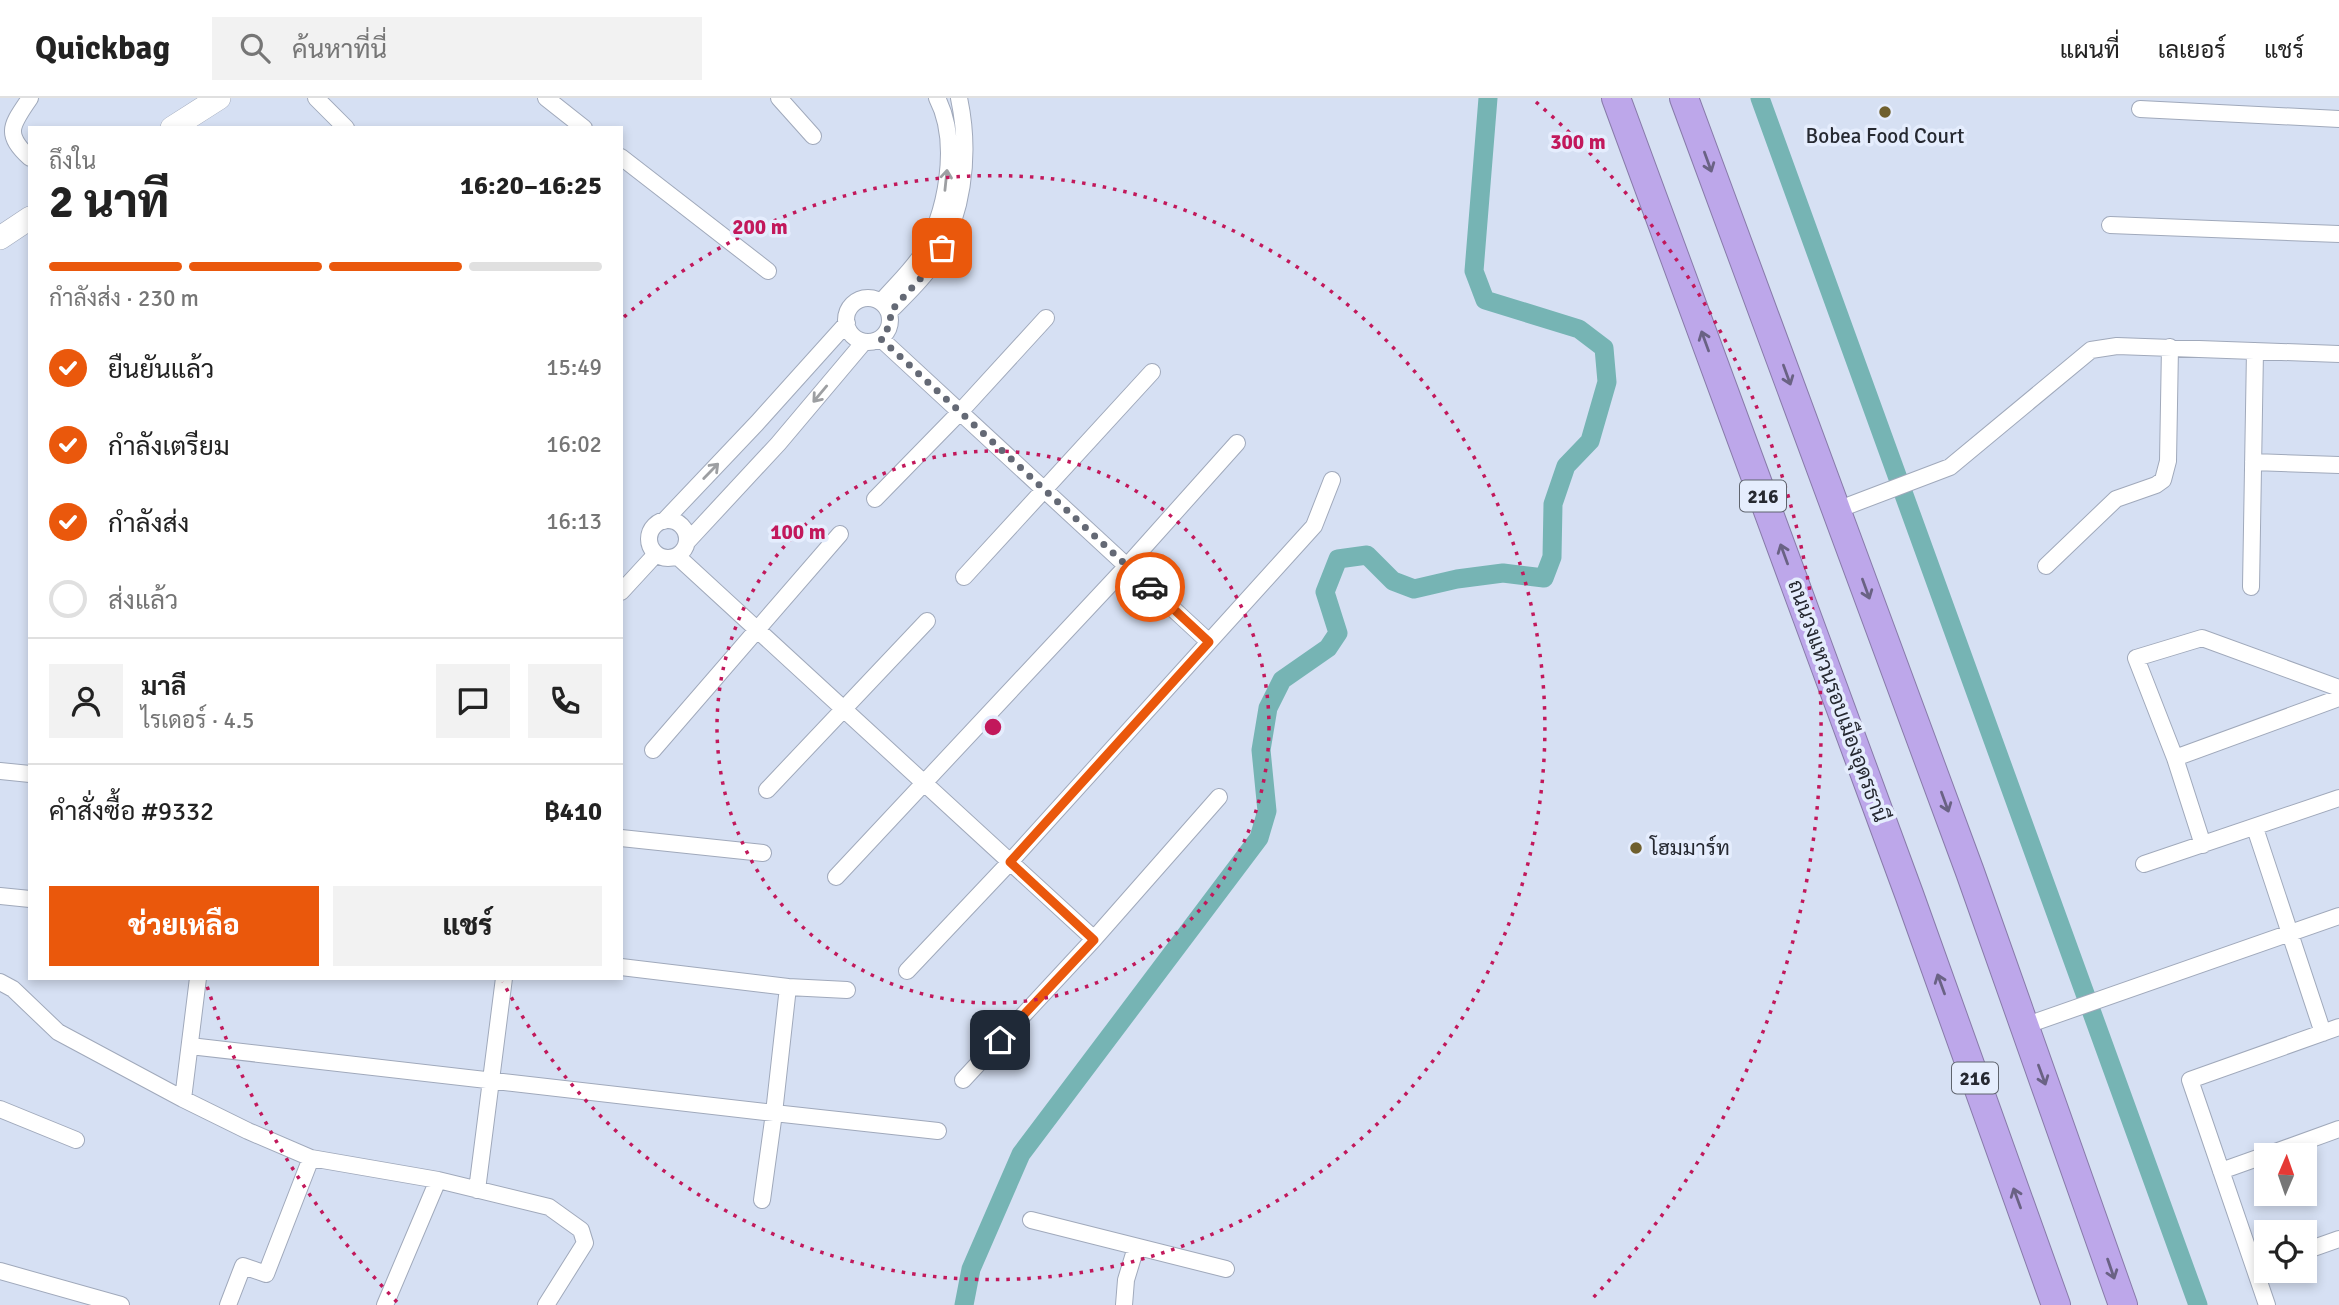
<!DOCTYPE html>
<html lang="th">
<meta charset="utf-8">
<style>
body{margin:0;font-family:Signika,Sarabun,sans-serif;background:#f2f2f2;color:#222;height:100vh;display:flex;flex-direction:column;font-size:26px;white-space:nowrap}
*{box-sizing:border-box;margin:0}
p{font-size:23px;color:#767676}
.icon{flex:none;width:38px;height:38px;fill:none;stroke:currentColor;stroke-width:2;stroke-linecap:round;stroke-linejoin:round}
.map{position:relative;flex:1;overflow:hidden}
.drawer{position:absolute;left:28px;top:28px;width:595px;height:854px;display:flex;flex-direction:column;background:#fff;border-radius:0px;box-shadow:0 4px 10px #0003}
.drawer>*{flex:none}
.needle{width:46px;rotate:2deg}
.controls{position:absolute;left:2254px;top:1045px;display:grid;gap:14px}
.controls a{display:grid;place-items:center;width:63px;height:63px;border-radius:0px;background:#fff;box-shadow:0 4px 10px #0003;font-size:35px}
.pin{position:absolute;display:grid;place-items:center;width:60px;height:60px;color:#fff;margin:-30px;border-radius:14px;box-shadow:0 4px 10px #0006}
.courier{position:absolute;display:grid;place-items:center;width:70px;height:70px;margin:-35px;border:5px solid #ea580c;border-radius:50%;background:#fff;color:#222;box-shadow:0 2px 9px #0007}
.overview em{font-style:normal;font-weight:800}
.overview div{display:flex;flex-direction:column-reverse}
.overview{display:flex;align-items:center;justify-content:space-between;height:119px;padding:0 21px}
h1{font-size:46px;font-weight:800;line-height:52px}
.bar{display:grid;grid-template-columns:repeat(4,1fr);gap:10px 7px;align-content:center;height:84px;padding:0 21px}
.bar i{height:9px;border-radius:5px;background:#e0e0e0}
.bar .current{background:#ea580c}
.bar p{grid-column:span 4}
.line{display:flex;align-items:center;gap:18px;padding:0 21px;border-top:2px solid #e0e0e0}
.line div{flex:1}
.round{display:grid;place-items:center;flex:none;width:74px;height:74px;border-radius:0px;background:#f2f2f2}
ol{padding:0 21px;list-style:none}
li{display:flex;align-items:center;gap:21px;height:77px}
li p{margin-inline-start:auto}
li .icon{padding:7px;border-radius:50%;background:#ea580c;color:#fff;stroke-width:4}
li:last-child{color:#767676}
li i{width:38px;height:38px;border:4px solid #e0e0e0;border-radius:50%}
.action{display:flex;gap:14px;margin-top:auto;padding:14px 21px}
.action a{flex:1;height:80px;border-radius:0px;background:#ea580c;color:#fff;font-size:28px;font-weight:800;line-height:80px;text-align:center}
.action a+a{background:#f2f2f2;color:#222}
header{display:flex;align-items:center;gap:42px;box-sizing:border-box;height:98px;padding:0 35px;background:#fff;border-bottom:2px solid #e0e0e0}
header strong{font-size:33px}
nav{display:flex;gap:38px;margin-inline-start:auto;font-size:24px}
.search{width:490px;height:63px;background:#f2f2f2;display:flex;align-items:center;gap:18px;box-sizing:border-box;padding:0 24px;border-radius:0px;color:#767676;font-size:26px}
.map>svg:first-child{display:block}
</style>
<header>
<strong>Quickbag</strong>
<div class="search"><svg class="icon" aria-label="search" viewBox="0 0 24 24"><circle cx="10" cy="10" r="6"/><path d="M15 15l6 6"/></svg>ค้นหาที่นี่</div>
<nav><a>แผนที่</a><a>เลเยอร์</a><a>แชร์</a></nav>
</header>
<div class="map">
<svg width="2339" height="1207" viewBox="0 0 2339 1207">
<rect width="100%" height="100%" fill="#d6e0f3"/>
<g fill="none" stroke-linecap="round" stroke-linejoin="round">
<path stroke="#76b4b4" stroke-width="19" d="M1760 0 2198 1207
M964 1207 971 1171 1021 1056 1259 740 1267 713 1261 652 1268 610 1282 582 1328 550 1338 535 1325 494 1338 461 1367 457 1393 483 1414 491 1457 481 1503 475 1544 480 1552 459 1553 406 1566 368 1590 343 1607 284 1604 250 1579 231 1485 202 1474 173 1488 0"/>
<g stroke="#a0a9bb" stroke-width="18">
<path id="street" d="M316 0 346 30
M546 0 584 30
M779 0 813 38
M2140 11 2339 21
M621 59 768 173
M30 60C3 35 12 27 30 0
M2110 127 2339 136
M846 222a22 22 0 1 1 44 0a22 22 0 1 1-44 0Z
M881 204C894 189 909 175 920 159 947 119 960 44 937 0
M889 214C903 200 918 186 929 171 964 122 971 56 959 0
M881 241 1209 544 1314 428 1332 382
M2253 364 2339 367
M875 401 960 314 1046 220
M1837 412 1950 369 2091 252 2117 248 2339 256
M649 441a19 19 0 1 1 38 0a19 19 0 1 1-38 0Z
M664 423 757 325 847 225
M687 444 778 346 864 244
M677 458 1094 841 1219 699
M2046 468 2116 401 2156 387 2163 382 2168 363 2170 249
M964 479 1152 274
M2251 489 2255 253
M621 494 656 456
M653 652 840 436
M2175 660 2339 600
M0 673 30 676
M767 692 927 523
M2255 730 2323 935
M621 740 763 755
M2203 747 2175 660 2136 560 2202 540 2339 590
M2144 766 2339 700
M836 779 1127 468 1237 345
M0 798 30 801
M621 869 788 889 774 1015 938 1033
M907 873 1010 764 1209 544
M0 884 13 891 58 934 183 1001 198 880
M788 889 847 892
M2024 928 2339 818
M190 948 774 1015 762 1102
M963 982 1094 841
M183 1001 248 1033 311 1060 438 1082 549 1109 581 1132 585 1145 546 1207
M0 1011 76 1042
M2267 1057 2339 1031
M2221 1073 2266 1057
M477 1092 504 880
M1031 1122 1226 1171
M2305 1153 2339 1141
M0 1173 121 1207
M228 1207 243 1168 266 1176 311 1060
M385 1207 438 1082
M1124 1207 1126 1182 1136 1149
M2267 1207 2190 982 2339 929"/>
</g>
<g stroke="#a0a9bb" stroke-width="24">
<path id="secondary" d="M172 30 219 0
M0 140 30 120"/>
</g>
<g stroke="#887ba9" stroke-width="30">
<path id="highway" d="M1616 0 1909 796 2056 1207
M1684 0 1970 774 2123 1207"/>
</g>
<use href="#street" stroke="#fff" stroke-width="16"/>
<use href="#secondary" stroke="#fff" stroke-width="23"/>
<use href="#highway" stroke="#bda7ea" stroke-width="28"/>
</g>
<defs><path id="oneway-shaft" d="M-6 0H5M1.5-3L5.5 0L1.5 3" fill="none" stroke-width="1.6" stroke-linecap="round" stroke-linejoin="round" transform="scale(1.75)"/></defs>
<g stroke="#6a6284">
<use href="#oneway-shaft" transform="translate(1708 64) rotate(70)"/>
<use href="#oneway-shaft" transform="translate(1705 243) rotate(-110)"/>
<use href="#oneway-shaft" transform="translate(1787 277) rotate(70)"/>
<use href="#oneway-shaft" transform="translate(1784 456) rotate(-110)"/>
<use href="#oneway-shaft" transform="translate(1866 491) rotate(70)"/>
<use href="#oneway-shaft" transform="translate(1945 704) rotate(70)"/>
<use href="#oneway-shaft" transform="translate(1941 886) rotate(-110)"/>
<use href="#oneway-shaft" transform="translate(2042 977) rotate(70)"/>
<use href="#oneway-shaft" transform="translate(2017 1100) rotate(-110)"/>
<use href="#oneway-shaft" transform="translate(2111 1171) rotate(71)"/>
</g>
<g stroke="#9d9fa2">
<use href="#oneway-shaft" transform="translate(946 82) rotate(-84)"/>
<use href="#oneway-shaft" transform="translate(820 296) rotate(130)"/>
<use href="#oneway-shaft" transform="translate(711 373) rotate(-46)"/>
</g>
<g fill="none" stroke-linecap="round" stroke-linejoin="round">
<path stroke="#646975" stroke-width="7" stroke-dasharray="0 12.6" d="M942 150 929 171 890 214 891 225 881 241 1150 489"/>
<path stroke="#ea580c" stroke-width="9" d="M1000 942 1094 842 1010 764 1209 544 1150 489"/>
</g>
<g fill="none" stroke="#c2185b" stroke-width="3.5" stroke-dasharray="3.5 7">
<circle cx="993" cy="629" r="276"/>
<path d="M624 219A552 552 0 1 1 503 884"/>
<path d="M397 1204A828 828 0 0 1 206 885M1536 4A828 828 0 0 1 1589 1204"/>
</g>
<g fill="#6f5f2d" stroke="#e5edfd" stroke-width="2.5">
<circle cx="1885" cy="14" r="7"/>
<circle cx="1636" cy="750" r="7"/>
</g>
<g text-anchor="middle" stroke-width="7" stroke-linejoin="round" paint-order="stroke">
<g fill="#e5edfd" stroke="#5f646e" stroke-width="2">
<rect x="1740" y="382.5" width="46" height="31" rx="5"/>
<rect x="1952" y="964.5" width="46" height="31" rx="5"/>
</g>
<g font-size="19" font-weight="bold" fill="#262931">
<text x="1763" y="405">216</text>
<text x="1975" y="987">216</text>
</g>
<g font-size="21" fill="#262931" stroke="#e5edfd">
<text x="1885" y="45">Bobea Food Court</text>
<text x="1650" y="757" text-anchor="start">โฮมมาร์ท</text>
</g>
<g font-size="21" fill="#262931" stroke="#e5edfd">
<text transform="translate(1838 603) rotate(70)" y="7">ถนนวงแหวนรอบเมืองอุดรธานี</text>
</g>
</g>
<circle cx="993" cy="629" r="10" fill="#c2185b" stroke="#e5edfd" stroke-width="3.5"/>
<g font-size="21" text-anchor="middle" font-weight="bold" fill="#c2185b" stroke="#e5edfd" stroke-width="7" stroke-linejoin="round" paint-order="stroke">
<text x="1578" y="51">300 m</text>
<text x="760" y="136">200 m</text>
<text x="798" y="441">100 m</text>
</g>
</svg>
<div class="controls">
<a><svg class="needle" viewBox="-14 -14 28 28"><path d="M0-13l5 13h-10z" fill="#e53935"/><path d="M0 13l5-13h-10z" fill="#767676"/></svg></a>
<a><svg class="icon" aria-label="locate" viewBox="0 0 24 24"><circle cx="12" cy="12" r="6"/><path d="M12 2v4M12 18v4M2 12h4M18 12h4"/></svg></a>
</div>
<div class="pin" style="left:942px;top:150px;background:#ea580c"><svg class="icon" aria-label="bag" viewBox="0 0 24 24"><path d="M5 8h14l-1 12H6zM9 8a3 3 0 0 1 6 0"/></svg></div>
<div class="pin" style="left:1000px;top:942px;background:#1f2937"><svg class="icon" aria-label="home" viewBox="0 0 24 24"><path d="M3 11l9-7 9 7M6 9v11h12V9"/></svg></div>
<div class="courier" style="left:1150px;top:489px"><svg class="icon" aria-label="car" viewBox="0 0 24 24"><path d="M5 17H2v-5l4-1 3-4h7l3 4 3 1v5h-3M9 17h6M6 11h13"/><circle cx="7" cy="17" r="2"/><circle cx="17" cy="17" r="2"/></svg></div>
<section class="drawer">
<div class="overview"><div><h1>2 นาที</h1><p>ถึงใน</p></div><em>16:20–16:25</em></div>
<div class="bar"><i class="current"></i><i class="current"></i><i class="current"></i><i></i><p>กำลังส่ง · 230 m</p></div>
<ol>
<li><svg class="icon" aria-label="check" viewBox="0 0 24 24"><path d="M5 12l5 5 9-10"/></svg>ยืนยันแล้ว<p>15:49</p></li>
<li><svg class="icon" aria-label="check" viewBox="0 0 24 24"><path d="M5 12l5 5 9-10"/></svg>กำลังเตรียม<p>16:02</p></li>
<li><svg class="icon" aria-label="check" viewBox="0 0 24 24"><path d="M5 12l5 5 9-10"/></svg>กำลังส่ง<p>16:13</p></li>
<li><i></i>ส่งแล้ว</li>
</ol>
<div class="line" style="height:126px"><a class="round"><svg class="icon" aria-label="person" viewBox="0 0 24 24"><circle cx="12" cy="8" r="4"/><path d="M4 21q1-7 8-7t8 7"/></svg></a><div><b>มาลี</b><p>ไรเดอร์ · 4.5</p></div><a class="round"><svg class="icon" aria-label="chat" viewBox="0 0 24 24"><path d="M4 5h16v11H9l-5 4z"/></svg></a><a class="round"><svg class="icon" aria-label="phone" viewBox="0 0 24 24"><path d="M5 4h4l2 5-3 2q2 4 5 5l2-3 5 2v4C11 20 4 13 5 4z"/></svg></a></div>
<div class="line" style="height:91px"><div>คำสั่งซื้อ #9332</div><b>฿410</b></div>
<div class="action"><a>ช่วยเหลือ</a><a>แชร์</a></div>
</section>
</div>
